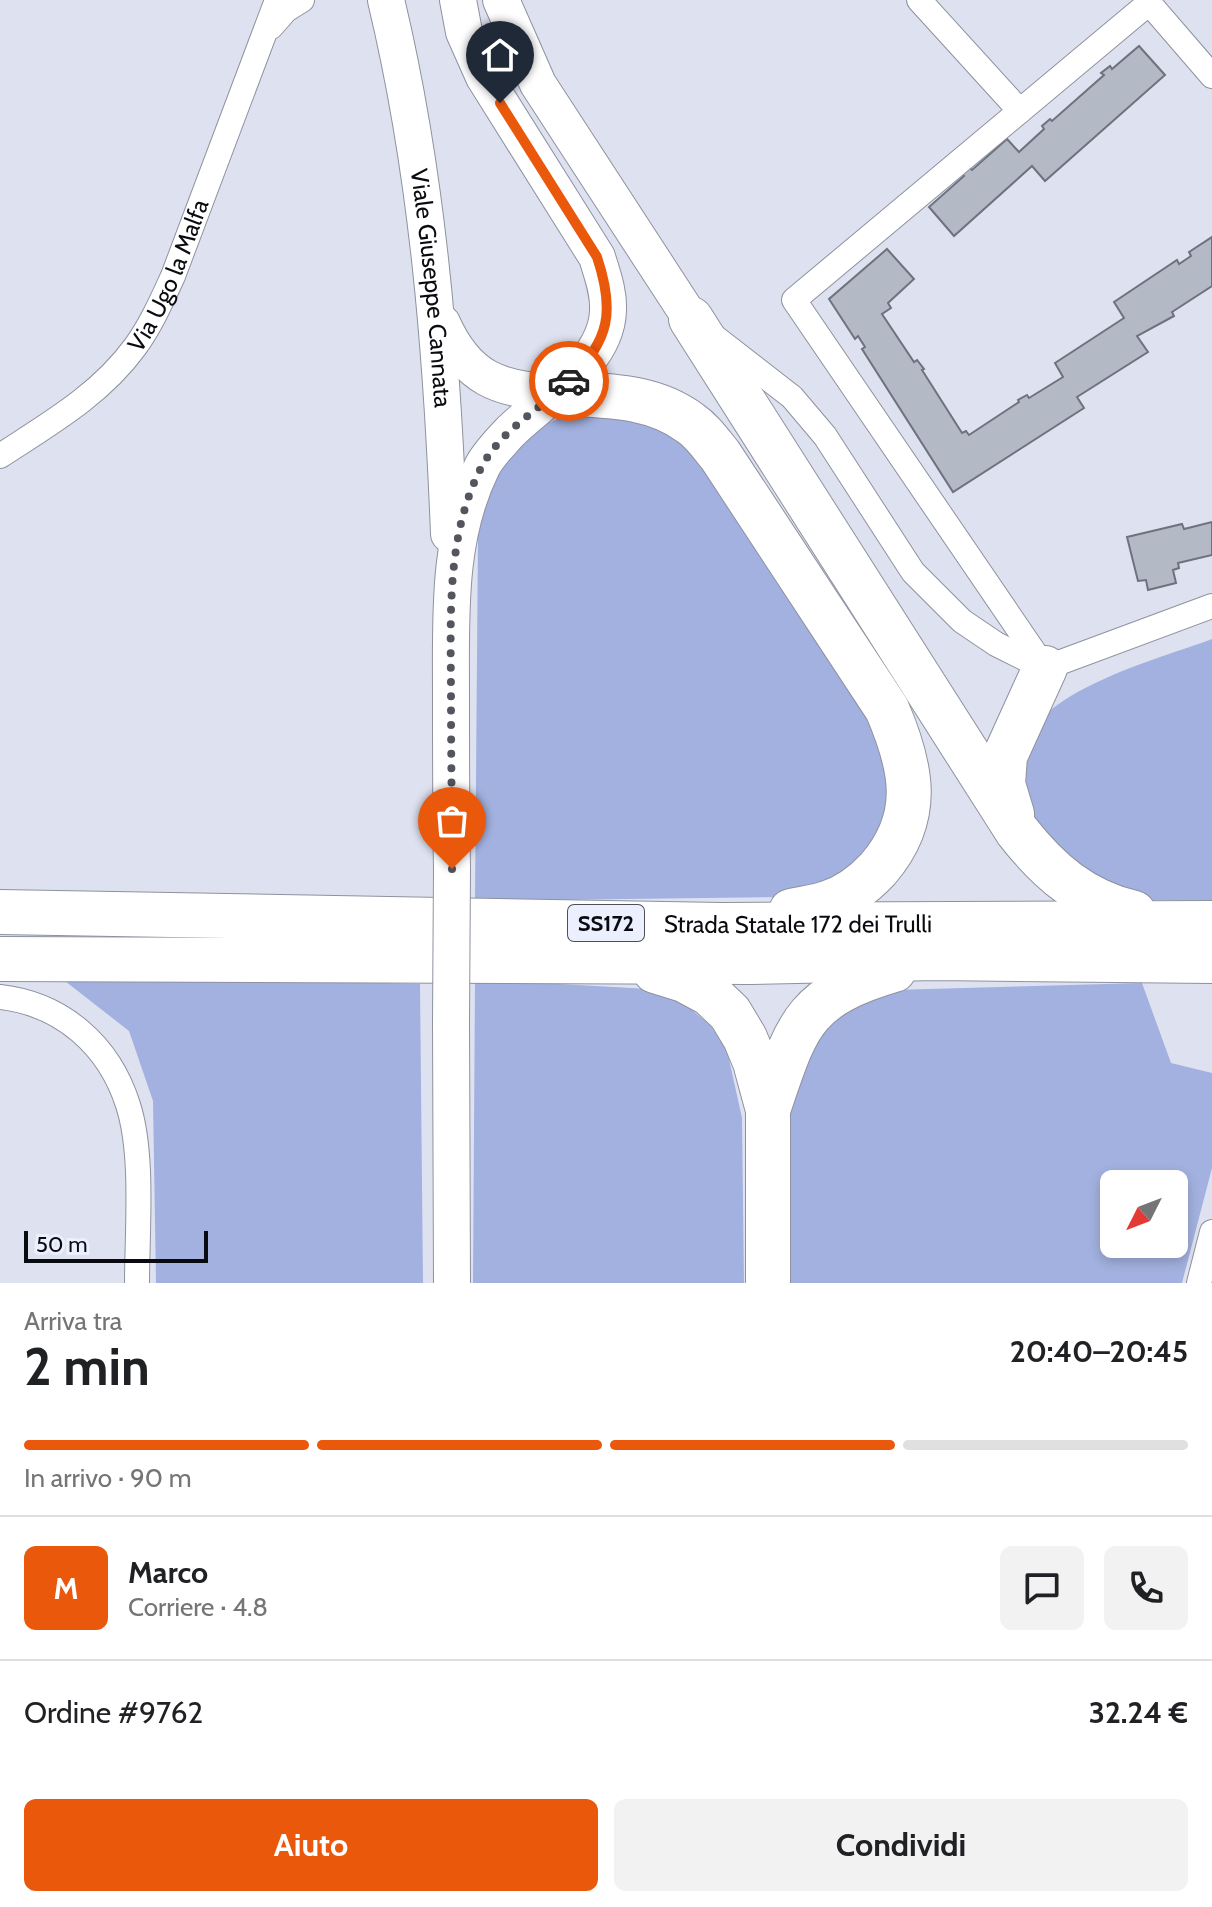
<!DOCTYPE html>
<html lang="it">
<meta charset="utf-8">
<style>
body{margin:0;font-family:Cabin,sans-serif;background:#f2f2f2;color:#202124;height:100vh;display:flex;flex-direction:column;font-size:30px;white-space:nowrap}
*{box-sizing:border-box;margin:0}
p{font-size:26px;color:#757577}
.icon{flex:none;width:44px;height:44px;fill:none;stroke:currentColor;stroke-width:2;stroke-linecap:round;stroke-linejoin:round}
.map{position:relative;height:1283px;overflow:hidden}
.sheet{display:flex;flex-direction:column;background:#fff;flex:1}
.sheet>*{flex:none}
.needle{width:52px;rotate:228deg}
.buttons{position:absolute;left:1100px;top:1170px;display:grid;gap:16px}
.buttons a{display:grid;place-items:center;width:88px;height:88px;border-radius:12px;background:#fff;box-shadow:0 4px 12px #0003;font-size:40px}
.scale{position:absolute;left:24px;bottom:20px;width:184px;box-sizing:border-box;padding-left:8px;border:4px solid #0a0b10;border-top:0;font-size:22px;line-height:28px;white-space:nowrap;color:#0a0b10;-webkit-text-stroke:6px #ebeffe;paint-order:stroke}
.pin{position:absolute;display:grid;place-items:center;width:68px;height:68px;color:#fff;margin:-82px -34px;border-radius:50% 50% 50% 0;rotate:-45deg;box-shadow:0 0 8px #0007}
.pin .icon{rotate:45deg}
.courier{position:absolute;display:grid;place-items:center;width:80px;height:80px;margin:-40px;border:6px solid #ea580c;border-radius:50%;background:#fff;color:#222;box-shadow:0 2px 10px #0007}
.headline em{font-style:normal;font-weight:700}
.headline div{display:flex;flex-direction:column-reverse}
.headline{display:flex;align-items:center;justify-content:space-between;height:136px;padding:0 24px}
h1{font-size:52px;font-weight:700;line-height:60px}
.bar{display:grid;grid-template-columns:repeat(4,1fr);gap:12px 8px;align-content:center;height:96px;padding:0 24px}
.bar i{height:10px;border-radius:6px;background:#e0e0e0}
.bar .active{background:#ea580c}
.bar p{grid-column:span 4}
.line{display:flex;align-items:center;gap:20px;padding:0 24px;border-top:2px solid #e0e0e0}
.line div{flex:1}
.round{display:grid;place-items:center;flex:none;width:84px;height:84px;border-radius:12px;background:#f2f2f2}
.cta{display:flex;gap:16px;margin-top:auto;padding:16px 24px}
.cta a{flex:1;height:92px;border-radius:12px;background:#ea580c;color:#fff;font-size:32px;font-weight:700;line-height:92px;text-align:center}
.cta a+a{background:#f2f2f2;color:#202124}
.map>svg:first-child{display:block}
</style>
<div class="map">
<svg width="1212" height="1283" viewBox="0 0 1212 1283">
<rect width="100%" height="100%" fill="#dee2f0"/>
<path fill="#a2b1df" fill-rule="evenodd" d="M587 406 677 431 881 720 899 792 867 865 791 897 475 901 478 535 494 474 532 430Z
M1212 639V900H1130L1104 892 1025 812C1024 795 1019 775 1021 757 1028 692 1159 659 1212 639Z
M56 974 420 984 423 1283H156L153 1101 129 1031Z
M475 979 649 989 681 1001 710 1025 727 1050 742 1118 744 1283H473Z
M1142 983 1171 1063 1212 1073V1168L1182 1283H787L789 1105 795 1067 830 1016 892 990ZM1114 1184H1174V1244H1114Z"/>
<path fill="#b4b9c6" stroke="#6e727f" stroke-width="2" d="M1139 46 1165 75 1045 181 1032 166 954 236 929 207 964 176 962 174 969 167 972 170 1007 139 1019 152 1044 129 1042 126 1050 119 1052 121 1104 75 1101 73 1110 66 1112 69Z
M1212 237V286L1172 312 1174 316 1137 336 1148 352 1077 397 1084 408 953 492 862 349 865 347 858 336 855 339 829 299 887 249 914 279 888 303 891 308 882 314 914 362 917 360 924 369 922 370 962 433 966 431 969 435 1019 402 1018 400 1027 395 1029 398 1063 377 1055 363 1124 318 1114 302 1177 260 1179 264 1191 256 1189 252Z
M1212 522V555L1178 563 1179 568 1173 570 1176 583 1148 590 1146 580 1138 581 1127 537 1182 524 1184 529Z"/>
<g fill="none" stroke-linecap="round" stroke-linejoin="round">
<g stroke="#8e929f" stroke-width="26">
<g id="street">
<path d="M919 0 1020 111"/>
<path d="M271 27 286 10 302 0"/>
<path d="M716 338 792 397 825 436 913 572 962 621 996 644 1042 667"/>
<path id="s1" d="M0 456C49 424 100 395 135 347 151 325 162 300 173 276L277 0"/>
<path d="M1045 668 794 300 1149 3 1212 76"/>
<path d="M1045 668 1212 606"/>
<path d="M0 997C62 1004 109 1045 128 1105 144 1154 137 1231 137 1283"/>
<path d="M1199 1283 1212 1232"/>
</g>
</g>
<g stroke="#8e929f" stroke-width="38">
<g id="secondary">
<path id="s2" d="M386 0C428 175 442 354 449 534"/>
<path d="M501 0 538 84 691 319"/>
<path d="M442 323C467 379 499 390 557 393"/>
<path d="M452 869C451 810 451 751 451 693 451 616 447 538 482 467 488 455 499 444 508 434 541 400 607 364 608 310 609 292 602 274 597 257L484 77 464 32 458 0"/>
<path d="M451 1022 452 1283"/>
</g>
</g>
<g stroke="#8e929f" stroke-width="46">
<g id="highway">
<path d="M691 319 1017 831C1049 872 1083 901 1134 913"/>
<path d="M557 393C603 396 651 394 690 423 702 431 711 444 720 455L887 709C912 767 923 817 878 869 864 884 847 897 827 903 816 907 803 908 791 911"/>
<path d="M1012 814 1003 784 1005 756 1045 668"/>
<path id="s3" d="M0 912 721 925 1212 923"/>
<path d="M0 959 751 962 935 958 1212 961"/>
<path d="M655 971 684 980 710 994 730 1013 745 1038 755 1062 768 1110V1283"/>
<path d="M768 1110C797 1025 802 997 894 970"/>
</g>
</g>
<use href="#street" stroke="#fff" stroke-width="24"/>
<use href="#secondary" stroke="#fff" stroke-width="36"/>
<use href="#highway" stroke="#fff" stroke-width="44"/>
<g stroke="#8e929f" stroke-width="38" stroke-linecap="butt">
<path id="secondary-bridge" d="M451 1022 452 869"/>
</g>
<use href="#secondary-bridge" stroke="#fff" stroke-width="36"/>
</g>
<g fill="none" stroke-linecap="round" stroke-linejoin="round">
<path stroke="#54565e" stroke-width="8" stroke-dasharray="0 14.4" d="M452 869C452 812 451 755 451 698 451 621 445 536 482 466 502 429 541 409 569 381"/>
<path stroke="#ea580c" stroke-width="10" d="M500 103 597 257C615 311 610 340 569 381"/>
</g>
<g text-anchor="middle" stroke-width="8" stroke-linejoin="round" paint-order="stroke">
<rect fill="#ebeffe" stroke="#4e4f57" stroke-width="2" x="568" y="905" width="76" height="36" rx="6"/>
<g font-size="22" font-weight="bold" fill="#0a0b10">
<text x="606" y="931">SS172</text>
</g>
<g font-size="24" fill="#0a0b10" stroke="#ebeffe">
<text dy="8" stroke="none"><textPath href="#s1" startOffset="254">Via Ugo la Malfa</textPath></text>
<text dy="8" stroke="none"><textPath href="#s2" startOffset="292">Viale Giuseppe Cannata</textPath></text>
<text dy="8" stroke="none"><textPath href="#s3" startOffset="798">Strada Statale 172 dei Trulli</textPath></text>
</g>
</g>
</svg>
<div class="buttons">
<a><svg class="needle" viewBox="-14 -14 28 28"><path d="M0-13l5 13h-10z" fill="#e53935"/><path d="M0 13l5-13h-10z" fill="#757577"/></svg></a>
</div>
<div class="scale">50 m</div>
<div class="pin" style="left:452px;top:869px;background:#ea580c"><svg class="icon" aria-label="bag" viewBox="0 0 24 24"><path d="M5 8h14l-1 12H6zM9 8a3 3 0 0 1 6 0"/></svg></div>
<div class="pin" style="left:500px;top:103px;background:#1f2937"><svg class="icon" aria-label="home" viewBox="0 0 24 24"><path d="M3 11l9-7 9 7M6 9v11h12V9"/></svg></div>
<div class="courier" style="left:569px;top:381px"><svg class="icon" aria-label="car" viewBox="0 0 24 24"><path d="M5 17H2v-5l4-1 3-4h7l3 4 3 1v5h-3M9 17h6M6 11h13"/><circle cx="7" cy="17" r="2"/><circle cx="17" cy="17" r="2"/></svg></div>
</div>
<section class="sheet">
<div class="headline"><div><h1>2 min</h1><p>Arriva tra</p></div><em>20:40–20:45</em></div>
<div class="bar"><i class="active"></i><i class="active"></i><i class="active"></i><i></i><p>In arrivo · 90 m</p></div>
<div class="line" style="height:144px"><b class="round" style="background:#ea580c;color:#fff">M</b><div><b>Marco</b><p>Corriere · 4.8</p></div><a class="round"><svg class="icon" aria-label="chat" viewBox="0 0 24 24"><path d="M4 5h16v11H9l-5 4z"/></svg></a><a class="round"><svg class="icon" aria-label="phone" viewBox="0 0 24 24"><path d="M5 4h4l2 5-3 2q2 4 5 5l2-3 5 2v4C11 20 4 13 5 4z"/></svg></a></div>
<div class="line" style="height:104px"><div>Ordine #9762</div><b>32.24 €</b></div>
<div class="cta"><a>Aiuto</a><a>Condividi</a></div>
</section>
